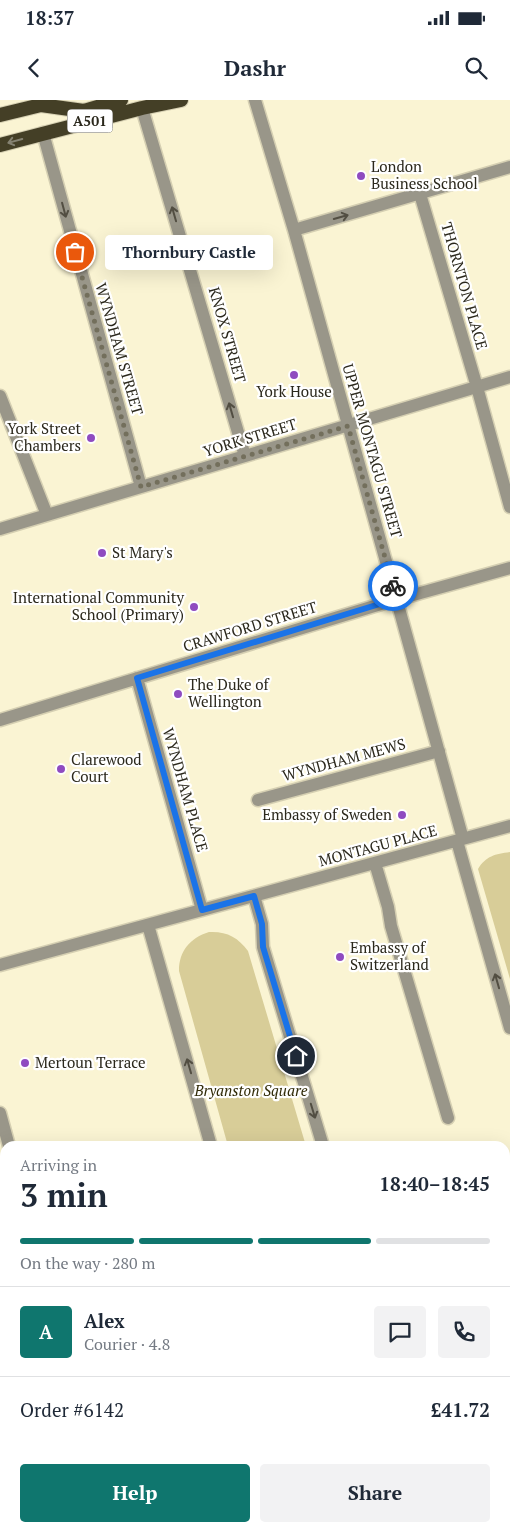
<!DOCTYPE html>
<meta charset="utf-8">
<style>
body{margin:0;font-family:"PT Serif",serif;background:#f2f2f3;color:#1f2937;height:100vh;display:flex;flex-direction:column;font-size:19px;white-space:nowrap}
*{box-sizing:border-box;margin:0}
p{font-size:16px;color:#747a83}
.icon{flex:none;width:28px;height:28px;fill:none;stroke:currentColor;stroke-width:2;stroke-linecap:round;stroke-linejoin:round}
.map{position:relative;flex:1;overflow:hidden}
.panel{position:absolute;left:0px;top:1041px;width:510px;height:391px;display:flex;flex-direction:column;background:#fff;border-radius:15px 15px 0 0;box-shadow:0 5px 20px #0002}
.panel>*{flex:none}
.pin{position:absolute;display:grid;place-items:center;width:42px;height:42px;color:#fff;margin:-21px;border:2px solid #fff;border-radius:50%;box-shadow:0 1px 5px #0007}
.courier{position:absolute;display:grid;place-items:center;width:50px;height:50px;margin:-25px;border:4px solid #1a73e8;border-radius:50%;background:#fff;color:#222;box-shadow:0 1px 6px #0007}
.bubble{position:absolute;height:35px;border-radius:5px;background:#fff;box-shadow:0 5px 20px #0002;font-size:16px;font-weight:800;line-height:35px;text-align:center}
.overview em{font-style:normal;font-weight:800}
.overview div{display:flex;flex-direction:column-reverse}
.overview{display:flex;align-items:center;justify-content:space-between;height:85px;padding:0 20px}
h1{font-size:32px;font-weight:800;line-height:38px}
.bar{display:grid;grid-template-columns:repeat(4,1fr);gap:8px 5px;align-content:center;height:60px;padding:0 20px}
.bar i{height:6px;border-radius:4px;background:#e0e1e3}
.bar .active{background:#0f766e}
.bar p{grid-column:span 4}
.line{display:flex;align-items:center;gap:12px;padding:0 20px;border-top:1px solid #e0e1e3}
.line div{flex:1}
.round{display:grid;place-items:center;flex:none;width:52px;height:52px;border-radius:5px;background:#f2f2f3}
.action{display:flex;gap:10px;margin-top:auto;padding:10px 20px}
.action a{flex:1;height:58px;border-radius:5px;background:#0f766e;color:#fff;font-size:20px;font-weight:800;line-height:58px;text-align:center}
.action a+a{background:#f2f2f3;color:#1f2937}
.status{display:flex;justify-content:space-between;align-items:center;height:35px;padding:0 25px;background:#fff;direction:ltr}
.status svg{height:14px;fill:currentColor}
header{display:flex;justify-content:space-between;align-items:center;height:65px;padding:0 20px;background:#fff;font-size:22px;font-weight:800}
.map>svg:first-child{display:block}
</style>
<div class="status"><b>18:37</b><svg viewBox="0 0 49 12"><path d="M0 12V9h3v3zM5 12V6h3v6zM10 12V3h3v9zM15 12V0h3v12zM26 1h20v11H26zM47 4h2v5h-2z"/></svg></div>
<header><svg class="icon" aria-label="back" viewBox="0 0 24 24"><path d="M15 5l-7 7 7 7"/></svg>Dashr<svg class="icon" aria-label="search" viewBox="0 0 24 24"><circle cx="10" cy="10" r="6"/><path d="M15 15l6 6"/></svg></header>
<div class="map">
<svg width="510" height="1432" viewBox="0 0 510 1432">
<rect width="100%" height="100%" fill="#faf4d3"/>
<path fill="#d8cd98" d="M510 752V879L478 769C486 756 495 754 510 752Z
M209 832C226 831 238 837 248 851L306 1046H228L179 871C179 851 190 838 209 832Z"/>
<g fill="none" stroke-linecap="round" stroke-linejoin="round">
<g stroke="#d5cfb2" stroke-width="15">
<path id="minor" d="M255 0 294 130 463 739
M142 8 245 356
M43 33 141 387
M420 94 477 287 510 407
M294 130 510 67
M0 296 47 415
M0 429 510 277
M137 578 202 810
M0 620 381 504 510 468
M258 700 439 651
M457 741 510 928
M375 763 388 807 391 826 448 1018
M254 796 262 824 263 847 323 1046
M148 825 211 1046
M0 865 510 726
M505 1223 510 1240
M0 1301 5 1300
M372 1428 373 1432"/>
</g>
<g stroke="#d5cfb2" stroke-width="15">
<path id="tertiary" d="M0 1013 9 1046
M505 1362 510 1361
M112 1428 113 1432
M251 1432 268 1428"/>
</g>
<g stroke="#d5cfb2" stroke-width="16">
<path id="trunk" d="M41 5 84 11 121 0
M0 15 41 5 48 1
M0 45 142 8 181 0"/>
</g>
<use href="#minor" stroke="#999689" stroke-width="12"/>
<use href="#tertiary" stroke="#999689" stroke-width="12"/>
<use href="#trunk" stroke="#443f26" stroke-width="14"/>
</g>
<defs><path id="oneway-shaft" d="M-6 0H5M1.5-3L5.5 0L1.5 3" fill="none" stroke-width="1.6" stroke-linecap="round" stroke-linejoin="round" transform="scale(1.25)"/></defs>
<use stroke="#858272" href="#oneway-shaft" transform="translate(15 41) rotate(165)"/>
<g stroke="#524e42">
<use href="#oneway-shaft" transform="translate(64 110) rotate(75)"/>
<use href="#oneway-shaft" transform="translate(174 114) rotate(-106)"/>
<use href="#oneway-shaft" transform="translate(341 117) rotate(-16)"/>
<use href="#oneway-shaft" transform="translate(231 310) rotate(-106)"/>
<use href="#oneway-shaft" transform="translate(497 881) rotate(-106)"/>
<use href="#oneway-shaft" transform="translate(189 966) rotate(-106)"/>
<use href="#oneway-shaft" transform="translate(313 1011) rotate(73)"/>
</g>
<g fill="none" stroke-linecap="round" stroke-linejoin="round">
<path stroke="#736f5c" stroke-width="5" stroke-dasharray="0 9" d="M75 152 141 387 348 326 393 486"/>
<path stroke="#1a73e8" stroke-width="6" d="M296 956 263 847 262 824 254 796 202 810 137 578 396 499 393 486"/>
</g>
<g fill="#8f4bc0" stroke="#fff" stroke-width="2">
<circle cx="361" cy="76" r="5"/>
<circle cx="294" cy="275" r="5"/>
<circle cx="91" cy="338" r="5"/>
<circle cx="102" cy="453" r="5"/>
<circle cx="194" cy="507" r="5"/>
<circle cx="178" cy="594" r="5"/>
<circle cx="61" cy="669" r="5"/>
<circle cx="402" cy="715" r="5"/>
<circle cx="340" cy="857" r="5"/>
<circle cx="25" cy="963" r="5"/>
</g>
<g text-anchor="middle" stroke-width="4.5" stroke-linejoin="round" paint-order="stroke">
<rect fill="#fff" stroke="#6b6860" stroke-width="1" x="67.5" y="9.5" width="45" height="23" rx="4"/>
<g font-size="14" font-weight="bold" fill="#2b281c">
<text x="90" y="26">A501</text>
</g>
<g font-size="15" fill="#2b281c" stroke="#fff" text-anchor="start">
<text x="371" y="72">London<tspan x="371" dy="17">Business School</tspan></text>
<text x="294" y="297" text-anchor="middle">York House</text>
<text x="81" y="334" text-anchor="end">York Street<tspan x="81" dy="17">Chambers</tspan></text>
<text x="112" y="458">St Mary's</text>
<text x="184" y="503" text-anchor="end">International Community<tspan x="184" dy="17">School (Primary)</tspan></text>
<text x="188" y="590">The Duke of<tspan x="188" dy="17">Wellington</tspan></text>
<text x="71" y="665">Clarewood<tspan x="71" dy="17">Court</tspan></text>
<text x="392" y="720" text-anchor="end">Embassy of Sweden</text>
<text x="350" y="853">Embassy of<tspan x="350" dy="17">Switzerland</tspan></text>
<text x="35" y="968">Mertoun Terrace</text>
</g>
<g font-size="15" fill="#2b281c" stroke="#fff">
<text transform="translate(464 186) rotate(74)" y="5">THORNTON PLACE</text>
<text transform="translate(227 235) rotate(74)" y="5">KNOX STREET</text>
<text transform="translate(119 249) rotate(74)" y="5">WYNDHAM STREET</text>
<text transform="translate(250 338) rotate(-17)" y="5">YORK STREET</text>
<text transform="translate(372 351) rotate(74)" y="5">UPPER MONTAGU STREET</text>
<text transform="translate(250 527) rotate(-17)" y="5">CRAWFORD STREET</text>
<text transform="translate(344 660) rotate(-15)" y="5">WYNDHAM MEWS</text>
<text transform="translate(185 690) rotate(74)" y="5">WYNDHAM PLACE</text>
<text transform="translate(378 746) rotate(-15)" y="5">MONTAGU PLACE</text>
</g>
<g font-size="15" font-style="italic" fill="#312b08" stroke="#fff">
<text x="251" y="996">Bryanston Square</text>
</g>
</g>
</svg>
<div class="pin" style="left:75px;top:152px;background:#ea580c"><svg class="icon" aria-label="bag" viewBox="0 0 24 24"><path d="M5 8h14l-1 12H6zM9 8a3 3 0 0 1 6 0"/></svg></div>
<div class="pin" style="left:296px;top:956px;background:#1f2937"><svg class="icon" aria-label="home" viewBox="0 0 24 24"><path d="M3 11l9-7 9 7M6 9v11h12V9"/></svg></div>
<div class="courier" style="left:393px;top:486px"><svg class="icon" aria-label="bike" viewBox="0 0 24 24"><circle cx="6" cy="16" r="4"/><circle cx="18" cy="16" r="4"/><path d="M6 16l4-8h5l3 8M10 8l3 8H6M13 5h3"/></svg></div>
<div class="bubble" style="left:105px;top:135px;width:168px">Thornbury Castle</div>
<section class="panel">
<div class="overview"><div><h1>3 min</h1><p>Arriving in</p></div><em>18:40–18:45</em></div>
<div class="bar"><i class="active"></i><i class="active"></i><i class="active"></i><i></i><p>On the way · 280 m</p></div>
<div class="line" style="height:90px"><b class="round" style="background:#0f766e;color:#fff">A</b><div><b>Alex</b><p>Courier · 4.8</p></div><a class="round"><svg class="icon" aria-label="chat" viewBox="0 0 24 24"><path d="M4 5h16v11H9l-5 4z"/></svg></a><a class="round"><svg class="icon" aria-label="phone" viewBox="0 0 24 24"><path d="M5 4h4l2 5-3 2q2 4 5 5l2-3 5 2v4C11 20 4 13 5 4z"/></svg></a></div>
<div class="line" style="height:65px"><div>Order #6142</div><b>£41.72</b></div>
<div class="action"><a>Help</a><a>Share</a></div>
</section>
</div>
